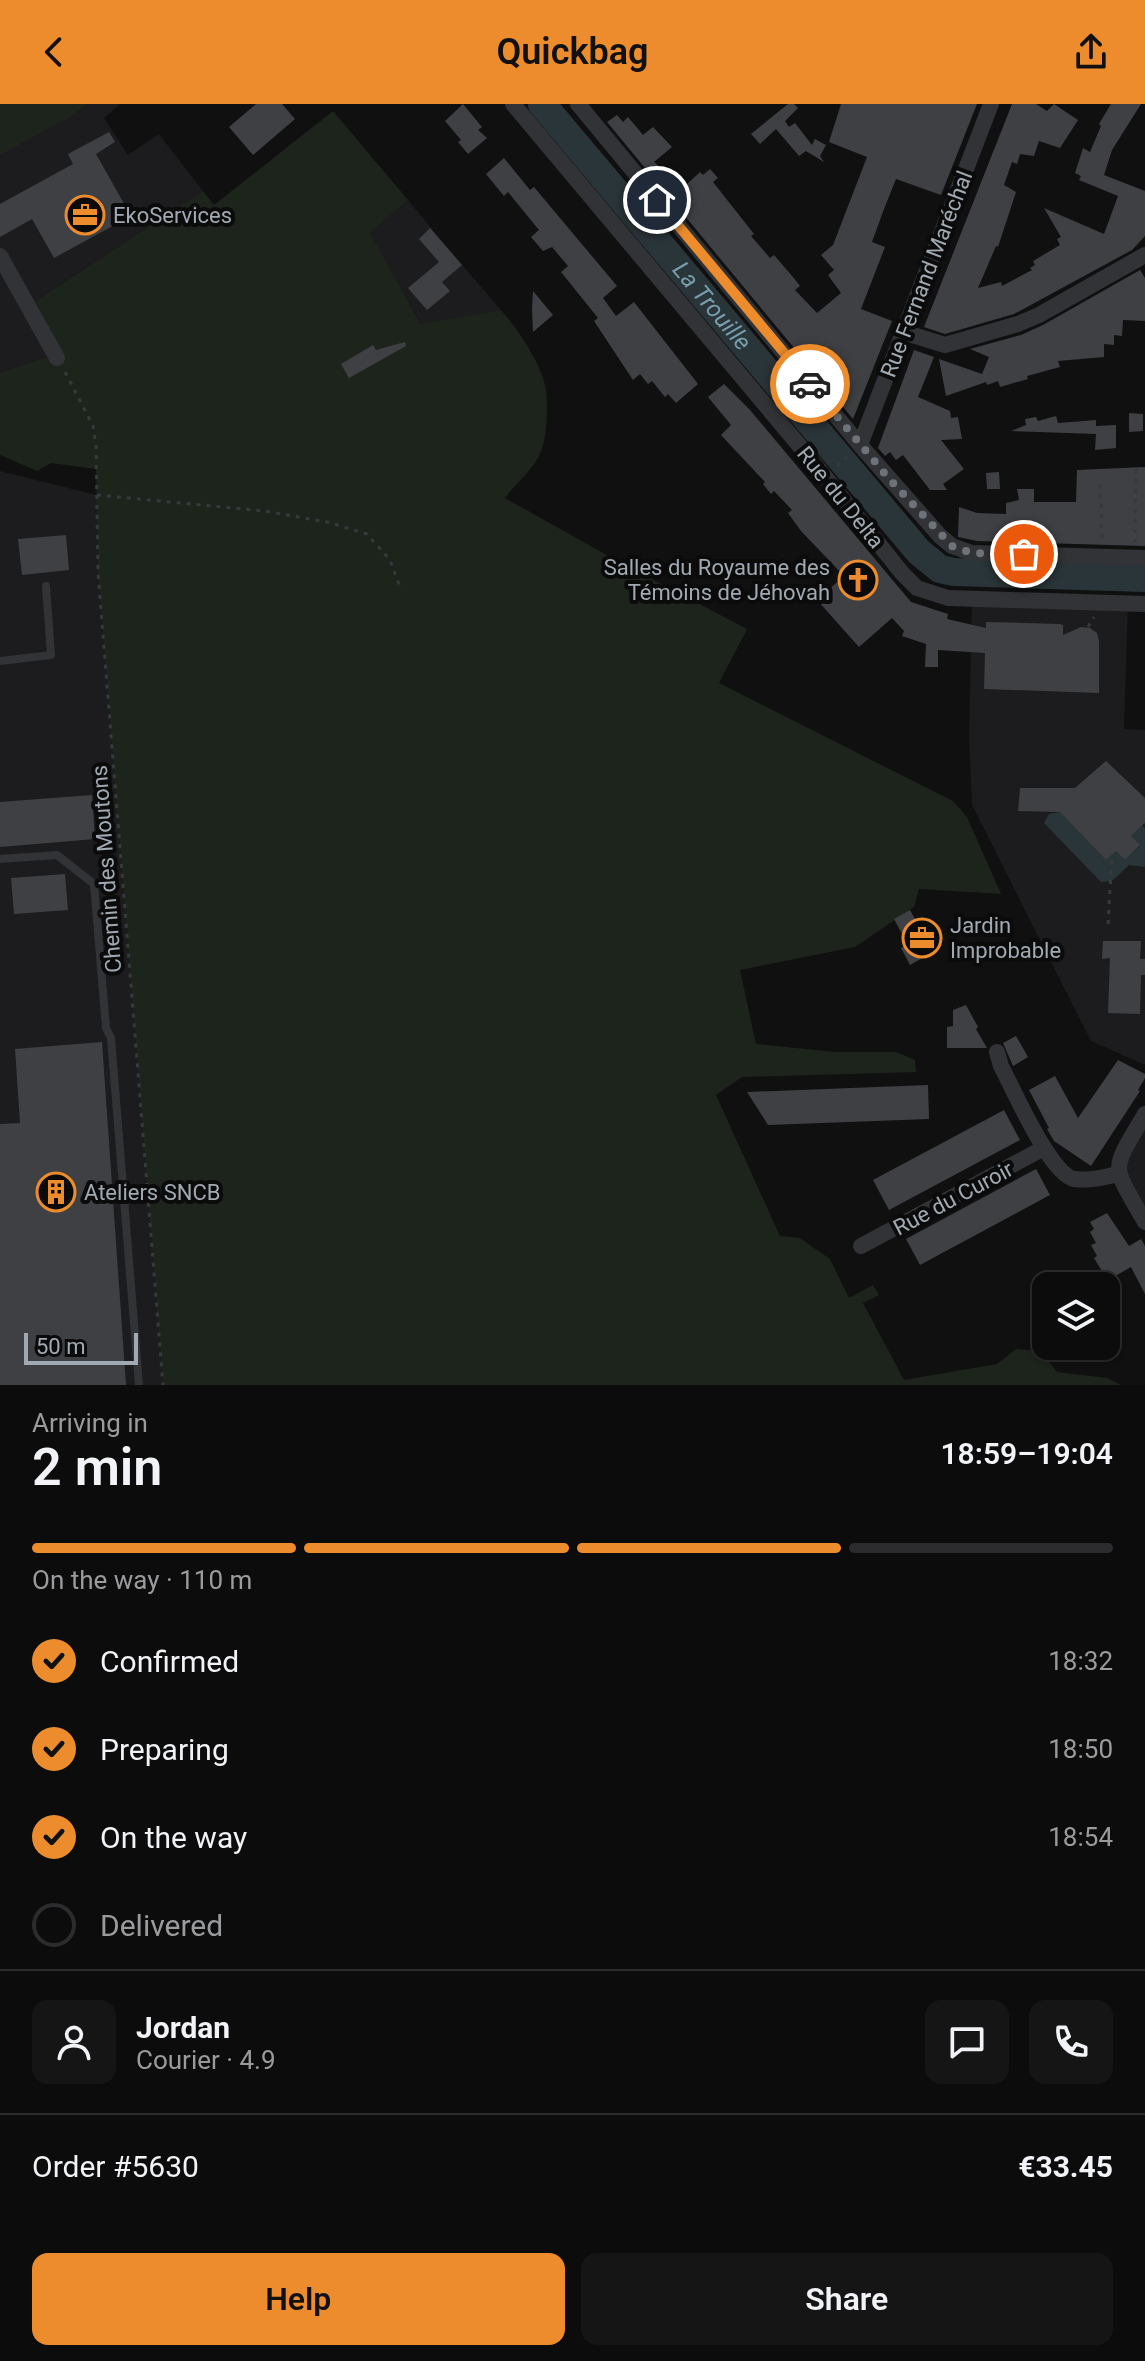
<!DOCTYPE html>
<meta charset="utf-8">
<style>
body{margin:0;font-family:Roboto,sans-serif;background:#151516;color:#f1f3f6;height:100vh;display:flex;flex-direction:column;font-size:30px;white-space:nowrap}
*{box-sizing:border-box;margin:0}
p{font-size:26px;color:#9a9b9d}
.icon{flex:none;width:44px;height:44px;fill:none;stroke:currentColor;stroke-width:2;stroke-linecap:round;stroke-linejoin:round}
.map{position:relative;height:1281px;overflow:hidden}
.panel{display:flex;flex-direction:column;background:#0c0c0d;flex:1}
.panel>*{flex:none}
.buttons{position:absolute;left:1032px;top:1168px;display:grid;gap:16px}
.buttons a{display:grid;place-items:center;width:88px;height:88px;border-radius:16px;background:#0c0c0d;box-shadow:0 2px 6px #0004,0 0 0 2px #2c2c2e;font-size:40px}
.scale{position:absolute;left:24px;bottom:20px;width:114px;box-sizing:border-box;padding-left:8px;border:4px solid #a1a9b2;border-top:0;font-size:22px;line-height:28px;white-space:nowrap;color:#a1a9b2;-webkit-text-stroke:6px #0b0b0c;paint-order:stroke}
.pin{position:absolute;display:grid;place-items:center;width:68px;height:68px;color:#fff;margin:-34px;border:4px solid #fff;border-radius:50%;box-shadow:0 2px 8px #0007}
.courier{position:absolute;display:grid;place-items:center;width:80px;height:80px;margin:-40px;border:6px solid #ed8c2c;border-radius:50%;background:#fff;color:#222;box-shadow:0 2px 10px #0007}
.headline em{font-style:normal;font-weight:600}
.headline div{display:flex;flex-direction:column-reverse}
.headline{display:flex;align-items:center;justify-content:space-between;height:136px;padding:0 32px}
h1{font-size:52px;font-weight:600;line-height:60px}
.bar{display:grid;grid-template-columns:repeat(4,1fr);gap:12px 8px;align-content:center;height:96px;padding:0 32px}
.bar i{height:10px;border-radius:6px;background:#2c2c2e}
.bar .active{background:#ed8c2c}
.bar p{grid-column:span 4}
.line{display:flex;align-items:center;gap:20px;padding:0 32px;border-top:2px solid #2c2c2e}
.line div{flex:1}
.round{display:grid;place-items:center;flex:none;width:84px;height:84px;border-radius:16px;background:#151516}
ol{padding:0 32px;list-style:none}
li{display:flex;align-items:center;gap:24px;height:88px}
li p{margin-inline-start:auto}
li .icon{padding:8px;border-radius:50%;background:#ed8c2c;color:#111;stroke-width:4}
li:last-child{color:#9a9b9d}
li i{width:44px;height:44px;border:4px solid #2c2c2e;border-radius:50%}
.action{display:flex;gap:16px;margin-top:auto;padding:16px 32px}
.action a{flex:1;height:92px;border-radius:16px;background:#ed8c2c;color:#111;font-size:32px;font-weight:600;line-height:92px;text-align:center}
.action a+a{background:#151516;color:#f1f3f6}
header{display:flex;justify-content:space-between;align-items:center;height:104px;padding:0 32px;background:#ed8c2c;color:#111;font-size:36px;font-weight:600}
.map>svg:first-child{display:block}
</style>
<header><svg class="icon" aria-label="back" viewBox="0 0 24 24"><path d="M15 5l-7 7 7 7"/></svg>Quickbag<svg class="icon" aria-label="share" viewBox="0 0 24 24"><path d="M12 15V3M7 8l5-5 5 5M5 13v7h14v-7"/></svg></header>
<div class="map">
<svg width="1145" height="1281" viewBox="0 0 1145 1281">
<rect width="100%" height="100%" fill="#101011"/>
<path fill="#1c1c1e" d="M0 0H120L104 14 128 51 159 30 203 87 28 202 57 254 0 269Z
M408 96 463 162 501 206 422 221 369 129Z
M0 367 97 391 98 469 163 1281H0Z
M972 495 1128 499 1124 625 1145 626V961L1091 937 972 701 969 634Z
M1145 1010V1118L1117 1057Z"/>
<path fill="#1d241c" d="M0 0H87L68 14 0 51Z
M333 7 408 96 370 129 421 220 501 206C517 224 540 258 545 281 549 297 547 335 540 350 532 367 516 379 505 394L619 458 747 525 719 579 953 697 967 713 1001 790 919 785 914 803 855 843 740 866 756 940 835 948H896L915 956 916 968 742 973 716 991 780 1132 800 1134 830 1155 849 1194 873 1181 879 1191 863 1199 904 1276 997 1260 1016 1245 1041 1247 1057 1268 1107 1274 1121 1281H163L98 469 96 365 51 359 37 367 0 351V269L44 254H56L28 202 203 87 214 101Z"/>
<path fill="#2a3539" d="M1060 708 1106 756 1116 747 1125 756 1140 742 1131 732 1142 722 1145 724V763L1129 761 1112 777 1101 778 1044 719 1049 710Z"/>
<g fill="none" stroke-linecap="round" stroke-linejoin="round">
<path stroke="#2a3539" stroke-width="28" id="s1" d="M542 0 919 448 940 465 954 468 1145 474"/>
</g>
<path fill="#3f4044" d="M256 0H282L295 15 253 51 229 23Z
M463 0 482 23 478 26 487 34 468 50 458 38 461 36 445 17Z
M788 0H794L798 4 785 17 789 23 795 19 812 41 815 35 826 41 820 52 824 58 806 47 799 52 776 25 760 40 751 30Z
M841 0H977L941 91 896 75 884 105 872 138 885 143 861 205 892 217 853 315 607 18 617 11 623 18 628 13 643 31 653 23 672 43 654 58 673 74 678 70 687 80 700 68 703 71 710 65 718 74 713 78 754 130 751 132 770 154 774 151 793 173 800 182 795 186 817 209 841 189 828 171 834 166 821 151 833 141 867 53 829 38Z
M1012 0H1036L1047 7 1054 0 1078 16 1060 44 1039 37 1034 52 1020 50 1017 60 1012 58 1004 81 1016 88 998 143 996 142 978 184 1001 178 1002 182 1032 166 1030 164 1035 161 1033 157 1060 141 1057 135 1061 133 1044 104 1104 130 1118 92 1079 76 1081 72 1075 69 1083 44 1090 48 1101 22 1099 20 1111 0H1141L1112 46 1104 71 1145 87V132L1132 146 1014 210 945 230 924 223Z
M109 28 115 38 96 50 131 112 54 154 32 115 0 133V100L73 60 68 50Z
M504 54 530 86 534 83 617 182 603 194 616 212 634 198 698 280 676 299 668 290 665 293 652 277 648 280 640 270 633 276 594 217 598 214 561 168 568 162 552 143 543 147 531 133 539 126 508 88 504 92 486 70Z
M430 124 462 161 442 178 450 187 427 206 408 184 439 158 419 135Z
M1140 166 1145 174V217L1123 216 1122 232 1114 231V241L1104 240V253L1058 257 1060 263 1027 272 1028 275 1000 283 998 277 987 281 986 278 946 292 939 255 982 270 989 253 970 245 1021 231 1043 221Z
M533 187 553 211 533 228 532 205Z
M405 238 406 242 349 274 341 260 373 241 376 246Z
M914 246 934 253 918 293 950 307 951 314 958 313 962 335 941 336 964 365 943 380 947 386H930L903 351 896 356 890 348 885 352 878 344Z
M724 280 750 306 911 498 948 510 947 515 986 524V518H989L1060 520 1063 521V531L1081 523 1090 524 1097 529 1099 537V589L984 585 985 549 938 546V563H925L926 540 902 532 904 527 892 514 859 543 817 496 844 472 801 427 788 409 792 406 774 387 771 390 763 380 765 378 721 331 731 321 708 293Z
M1129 309 1143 310V327L1129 328Z
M1056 312 1058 319 1096 316V327V322L1116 321V344L1095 346 1096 330 1011 327 1026 321 1025 315 1036 313 1038 317Z
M1145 363V442L977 437 958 433 959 403 977 409 1006 410V399L1019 396 1017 385H1034V398H1076L1077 366Z
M999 368 1000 385H987L986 369Z
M66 431 69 466 22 471 18 435Z
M1106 657 1145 694V719L1131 732 1140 741 1125 756 1116 747 1106 756 1060 708 1018 707 1020 684H1075Z
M92 691 95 735 0 743V698Z
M65 770 68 806 14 810 11 774Z
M910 806 933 848 910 861 901 844 908 841 894 815Z
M1103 837H1141L1140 855H1145V871H1141L1140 910 1108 909 1110 854 1102 855Z
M966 901 978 923 976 925 987 944H947V923L953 922V906Z
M1016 932 1028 953 1013 962 1003 939Z
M102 938 126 1281H0V1020L20 1019 15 945Z
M1118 956 1145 970V974L1138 986 1140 987 1091 1062 1054 1037 1047 1025 1049 1024 1029 986 1055 972 1078 1014Z
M928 981 929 1015 768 1021 747 988Z
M1004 1006 1020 1036 889 1106 873 1076Z
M1036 1065 1050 1091 920 1161 906 1135Z
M1107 1109 1129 1142 1141 1135 1145 1142V1190L1131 1163 1110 1175 1108 1170 1105 1172 1094 1154 1097 1152 1091 1141 1096 1139 1090 1128 1094 1125 1090 1118Z"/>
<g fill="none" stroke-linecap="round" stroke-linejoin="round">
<path stroke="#373a3d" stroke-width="3" stroke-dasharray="4 6" stroke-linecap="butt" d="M65 268 93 322 96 342 98 469 163 1281
M837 362 849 351
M1100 380 1102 436
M97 391 264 407 327 418 367 430 390 456 401 486
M1135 439 1136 359
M1088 523 1094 513
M1108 820 1112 751"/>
<path stroke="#313336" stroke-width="8" d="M0 557 51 551 46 482
M0 755 57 751 94 780 106 924 111 934 139 1281"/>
<path stroke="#313336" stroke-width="16" d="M513 0 814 359 902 469 917 484 948 494 1145 500
M578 0 860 341 940 432 952 442 972 449 1145 454
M0 152 57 254
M903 228 945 241 1018 220 1039 211 1145 151
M860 341 991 0
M997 948 1001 962C1014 986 1050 1070 1074 1075 1089 1077 1103 1074 1117 1070
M1145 1010C1110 1070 1111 1058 1145 1118
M861 1142 1044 1044"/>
</g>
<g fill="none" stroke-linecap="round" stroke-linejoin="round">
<path stroke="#6e737a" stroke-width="8" stroke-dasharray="0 14.4" d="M810 280 891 377 952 442 972 449 1024 450"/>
<path stroke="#ed8c2c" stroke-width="10" d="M657 96 810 280"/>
</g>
<defs>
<g id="office-ring" transform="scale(2)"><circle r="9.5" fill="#0b0b0c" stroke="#ed8c2c" stroke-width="1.5"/><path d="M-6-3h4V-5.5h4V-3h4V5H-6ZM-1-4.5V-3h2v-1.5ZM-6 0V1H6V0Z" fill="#ed8c2c"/></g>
<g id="church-ring" transform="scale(2)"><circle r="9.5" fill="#0b0b0c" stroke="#ed8c2c" stroke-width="1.5"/><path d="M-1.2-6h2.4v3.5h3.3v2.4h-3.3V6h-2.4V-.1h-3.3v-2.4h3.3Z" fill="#ed8c2c"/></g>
<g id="building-ring" transform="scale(2)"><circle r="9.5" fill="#0b0b0c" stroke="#ed8c2c" stroke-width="1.5"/><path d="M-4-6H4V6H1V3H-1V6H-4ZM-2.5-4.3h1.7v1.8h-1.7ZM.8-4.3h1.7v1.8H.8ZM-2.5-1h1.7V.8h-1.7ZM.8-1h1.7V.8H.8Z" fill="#ed8c2c"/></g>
</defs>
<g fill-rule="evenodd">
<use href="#office-ring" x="85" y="111"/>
<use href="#church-ring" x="858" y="476"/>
<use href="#office-ring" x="922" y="834"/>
<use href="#building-ring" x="56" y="1088"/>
</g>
<g text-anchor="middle" stroke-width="8" stroke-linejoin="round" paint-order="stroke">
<g font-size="22" fill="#a1a9b2" stroke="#0b0b0c" text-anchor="start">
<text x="113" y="119">EkoServices</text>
<text x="830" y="471" text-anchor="end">Salles du Royaume des<tspan x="830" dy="25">Témoins de Jéhovah</tspan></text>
<text x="950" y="829">Jardin<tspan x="950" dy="25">Improbable</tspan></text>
<text x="84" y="1096">Ateliers SNCB</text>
</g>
<g font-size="22" fill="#a1a9b2" stroke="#0b0b0c">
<text transform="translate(926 170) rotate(-69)" y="8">Rue Fernand Maréchal</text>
<text transform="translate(841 393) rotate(51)" y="8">Rue du Delta</text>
<text transform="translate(106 765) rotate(-94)" y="8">Chemin des Moutons</text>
<text transform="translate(953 1094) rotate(-28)" y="8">Rue du Curoir</text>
</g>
<g font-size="24" font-style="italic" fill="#789dad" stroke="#0b0b0c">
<text dy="8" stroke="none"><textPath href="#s1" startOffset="264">La Trouille</textPath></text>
</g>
</g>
</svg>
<div class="buttons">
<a><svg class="icon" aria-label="layers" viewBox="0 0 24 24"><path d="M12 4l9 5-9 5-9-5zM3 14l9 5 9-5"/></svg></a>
</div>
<div class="scale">50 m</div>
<div class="pin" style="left:1024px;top:450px;background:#ea580c"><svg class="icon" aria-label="bag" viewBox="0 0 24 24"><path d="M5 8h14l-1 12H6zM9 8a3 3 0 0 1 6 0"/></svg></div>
<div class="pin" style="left:657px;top:96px;background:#1f2937"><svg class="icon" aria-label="home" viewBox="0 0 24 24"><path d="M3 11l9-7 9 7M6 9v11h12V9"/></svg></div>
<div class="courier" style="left:810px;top:280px"><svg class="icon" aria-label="car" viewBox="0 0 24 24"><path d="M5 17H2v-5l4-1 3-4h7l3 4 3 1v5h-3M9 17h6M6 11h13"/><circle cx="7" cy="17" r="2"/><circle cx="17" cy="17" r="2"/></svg></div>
</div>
<section class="panel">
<div class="headline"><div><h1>2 min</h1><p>Arriving in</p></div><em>18:59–19:04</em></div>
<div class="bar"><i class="active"></i><i class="active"></i><i class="active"></i><i></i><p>On the way · 110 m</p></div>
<ol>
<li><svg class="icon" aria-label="check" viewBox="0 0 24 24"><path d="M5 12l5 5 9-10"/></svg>Confirmed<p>18:32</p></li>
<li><svg class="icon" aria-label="check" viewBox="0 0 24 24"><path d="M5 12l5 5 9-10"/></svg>Preparing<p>18:50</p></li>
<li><svg class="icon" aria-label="check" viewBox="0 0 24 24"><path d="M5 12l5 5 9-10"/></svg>On the way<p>18:54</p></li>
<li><i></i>Delivered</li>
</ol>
<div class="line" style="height:144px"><a class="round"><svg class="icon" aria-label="person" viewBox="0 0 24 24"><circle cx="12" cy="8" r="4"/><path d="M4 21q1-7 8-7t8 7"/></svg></a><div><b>Jordan</b><p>Courier · 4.9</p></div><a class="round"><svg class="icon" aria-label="chat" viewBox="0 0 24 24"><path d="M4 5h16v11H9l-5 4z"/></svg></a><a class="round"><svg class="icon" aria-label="phone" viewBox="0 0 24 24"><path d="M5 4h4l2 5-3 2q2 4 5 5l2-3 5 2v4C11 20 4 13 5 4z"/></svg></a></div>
<div class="line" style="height:104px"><div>Order #5630</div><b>€33.45</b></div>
<div class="action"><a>Help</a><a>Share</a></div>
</section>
